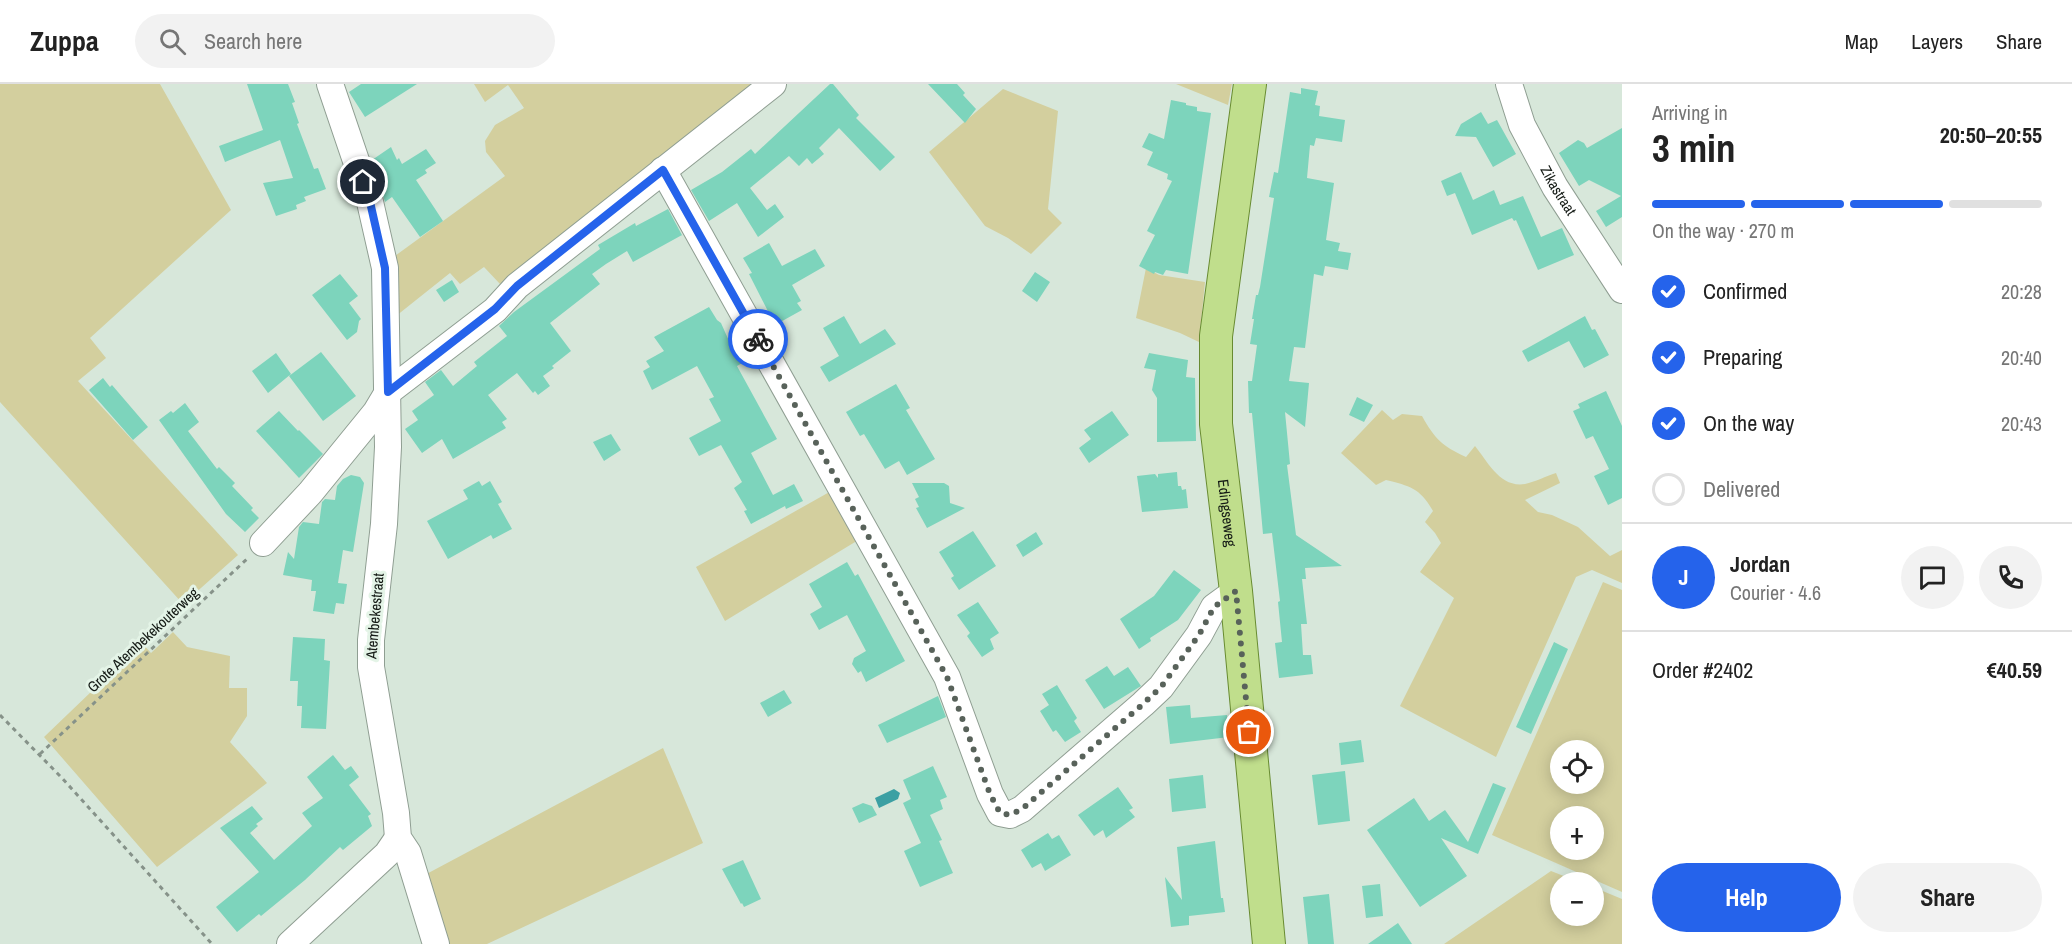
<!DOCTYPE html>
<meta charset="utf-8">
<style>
body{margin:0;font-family:"Archivo Narrow",sans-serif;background:#f2f2f2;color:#222;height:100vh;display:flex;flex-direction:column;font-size:22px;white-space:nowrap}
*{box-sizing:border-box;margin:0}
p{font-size:20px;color:#767676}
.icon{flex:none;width:33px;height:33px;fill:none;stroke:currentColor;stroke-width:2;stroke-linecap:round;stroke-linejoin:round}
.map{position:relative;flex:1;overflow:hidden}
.panel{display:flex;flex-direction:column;background:#fff;width:450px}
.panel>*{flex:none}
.tools{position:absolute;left:1550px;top:656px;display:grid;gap:12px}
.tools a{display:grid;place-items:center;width:54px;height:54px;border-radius:50%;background:#fff;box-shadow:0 3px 15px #0003;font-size:30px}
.pin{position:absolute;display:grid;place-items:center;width:51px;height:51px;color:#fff;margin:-26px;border:3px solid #fff;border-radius:50%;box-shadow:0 2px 6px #0007}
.courier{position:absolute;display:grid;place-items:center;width:60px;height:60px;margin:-30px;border:4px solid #2563eb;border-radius:50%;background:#fff;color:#222;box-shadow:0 2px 8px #0007}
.head em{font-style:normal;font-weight:700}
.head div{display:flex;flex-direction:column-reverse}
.head{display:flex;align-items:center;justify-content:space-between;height:102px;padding:0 30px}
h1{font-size:39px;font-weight:700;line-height:45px}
.bar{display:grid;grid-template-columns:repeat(4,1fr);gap:9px 6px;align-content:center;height:72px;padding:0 30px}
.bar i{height:8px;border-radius:4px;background:#e0e0e0}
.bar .on{background:#2563eb}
.bar p{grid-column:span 4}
.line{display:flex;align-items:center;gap:15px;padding:0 30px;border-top:2px solid #e0e0e0}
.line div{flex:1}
.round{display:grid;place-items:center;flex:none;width:63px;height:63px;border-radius:32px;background:#f2f2f2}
ol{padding:0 30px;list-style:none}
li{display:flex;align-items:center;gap:18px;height:66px}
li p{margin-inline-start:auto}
li .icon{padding:6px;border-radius:50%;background:#2563eb;color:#fff;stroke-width:4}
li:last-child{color:#767676}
li i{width:33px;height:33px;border:3px solid #e0e0e0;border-radius:50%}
.primary-button{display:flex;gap:12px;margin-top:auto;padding:12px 30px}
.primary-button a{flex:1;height:69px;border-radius:36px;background:#2563eb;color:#fff;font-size:24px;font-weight:700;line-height:69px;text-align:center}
.primary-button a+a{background:#f2f2f2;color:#222}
header{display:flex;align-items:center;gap:36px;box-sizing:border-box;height:84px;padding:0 30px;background:#fff;border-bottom:2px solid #e0e0e0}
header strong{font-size:28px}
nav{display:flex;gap:33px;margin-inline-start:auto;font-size:21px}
.search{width:420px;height:54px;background:#f2f2f2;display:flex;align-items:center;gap:15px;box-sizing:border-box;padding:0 21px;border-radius:33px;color:#767676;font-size:22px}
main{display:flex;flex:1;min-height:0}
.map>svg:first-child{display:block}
</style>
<header>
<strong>Zuppa</strong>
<div class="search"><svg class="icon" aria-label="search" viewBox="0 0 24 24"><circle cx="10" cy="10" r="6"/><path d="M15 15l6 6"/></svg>Search here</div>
<nav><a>Map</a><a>Layers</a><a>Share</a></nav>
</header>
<main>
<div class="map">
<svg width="1622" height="860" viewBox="0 0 1622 860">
<rect width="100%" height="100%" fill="#d7e7da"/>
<path fill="#d3cf9e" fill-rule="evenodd" d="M0 0H160L231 126 90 254 106 274 78 297 238 471 183 520 0 318Z
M474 0H752L500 200 484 183 460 200 450 189 391 236 388 177 505 92 486 68 485 57 495 41 524 24 508 1 485 18Z
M1176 0H1232L1228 21Z
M1003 5 1058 27 1048 125 1062 139 1031 170 1008 154 985 142 929 68Z
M1146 184 1159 191 1205 198 1199 258 1180 249 1136 234Z
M1382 326 1393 336 1402 330 1422 332C1435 355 1442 362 1466 373L1475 362C1488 378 1500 404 1525 400 1535 398 1546 392 1556 389L1560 399 1525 416 1538 428 1552 431 1578 443 1610 472 1622 466V499L1592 486 1576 493 1496 673 1400 622 1454 514 1420 488 1441 459 1435 449 1425 438 1433 427C1420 404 1410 402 1386 396L1376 401 1341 369Z
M833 406 860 455 725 537 696 483Z
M1603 498 1622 506V808L1492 751ZM1560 666H1593V699H1560ZM1560 732H1593V765H1560Z
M173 548 187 563 230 572 229 604H247V632L230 658 267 699 157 783 44 653 142 559 151 569Z
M663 664 703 759 487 860H440L419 794Z
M1551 787 1579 798H1560V831H1593V803L1622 815V860H1444Z"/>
<path fill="#3ca0a3" d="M894 705 900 709 898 715 879 724 875 714Z"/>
<path fill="#7dd4bc" d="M247 0H288L295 18 292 19 299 39 297 40 314 85 318 84 326 105 304 113 306 117 296 121 297 125 276 132 263 99 293 94 280 56 225 78 219 62 263 46Z
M361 0H417L365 33 349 8Z
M830 0H833L859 31 856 34 895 73 880 87 839 44 819 64 824 70 812 80 807 74 799 82 789 72 750 104 767 126 775 120 784 133 758 153 737 119 709 137 691 106 722 88 751 65 755 70Z
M928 0H957L965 9 963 11 976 25 965 39Z
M1301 4 1318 7 1315 21 1320 22 1319 32 1345 36 1342 58 1316 54 1314 62 1310 61 1307 94 1334 99 1326 156 1340 159 1338 167 1351 169 1348 186 1325 182 1323 192 1314 190 1305 264 1294 263 1289 297 1309 299 1305 343 1285 328 1290 380 1287 381 1296 451 1342 482 1305 484 1306 495H1302L1307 540H1301L1303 571H1311L1313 590 1279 594 1275 559 1282 558 1278 518 1280 517 1272 449 1263 450 1252 329H1249L1248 297H1252L1257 261 1250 260 1254 235H1252L1256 211H1258L1260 203 1274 114 1269 113 1274 88 1278 89 1290 8 1301 10Z
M1171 16 1186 19V21L1197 23V27L1211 29 1188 190 1166 186 1163 191 1155 188 1154 190 1139 182 1155 151 1147 147 1172 97 1167 95 1168 90 1147 81 1153 68 1142 63 1149 49 1164 55Z
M1481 28 1488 40 1497 36 1516 70 1493 83 1476 53 1455 52 1461 40Z
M1622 44V133L1606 143 1596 127 1621 112 1589 96 1579 102 1559 69 1578 56 1584 59 1587 64Z
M391 63 397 76 399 74 402 80 426 65 436 79 425 86 427 89 416 96 443 137 420 153 392 113 385 118 376 89 372 76Z
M1461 88 1473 116 1494 106 1500 121 1523 112 1541 153 1562 144 1574 171 1538 186 1516 136 1514 137 1512 134 1472 151 1455 109 1447 112 1441 97Z
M668 125 683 153 682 151 633 178 627 167 606 180 592 190 600 200 550 239 571 267 552 282 554 284 543 292 550 302 538 311 535 307 533 309 517 289 488 311 507 335 502 338 506 344 453 375 442 355 422 369 405 345 418 336 412 327 434 311 425 298 441 286 453 302 477 282 474 278 507 252 499 242 514 228 600 165 598 161 635 139 636 142Z
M769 159 782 182 815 165 825 182 792 201 801 217 797 219 802 226 775 241 749 190 752 189 743 174Z
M1035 188 1050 198 1037 218 1022 207Z
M340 190 358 212 349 219 361 235 359 237 357 248 347 256 312 211Z
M452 196 459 208 444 218 436 206Z
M709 223 717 236 721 239 729 257 732 255 744 278 737 282 777 355 751 369 773 411 794 400 803 417 786 425 785 422 751 440 744 427 747 426 734 404 742 398 721 361 699 372 689 354 721 337 709 315 714 313 697 282 652 306 643 287 650 283 646 277 664 267 654 253Z
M844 232 860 260 885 245 896 260 829 298 820 283 839 272 823 244Z
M1585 232 1592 246 1595 245 1609 271 1584 284 1569 257 1528 278 1522 267Z
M321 268 356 312 323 337 289 292Z
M276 269 291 290 268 309 252 287Z
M1149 269 1188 276 1186 293 1195 294 1196 357 1157 358V314L1152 306 1156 286 1144 284Z
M103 294 110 303 112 301 148 343 133 356 89 306Z
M896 300 910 324 906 326 935 375 907 391 899 377 885 385 864 350 860 352 846 328Z
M1606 307 1622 342V414L1608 421 1594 392 1609 385 1593 352 1586 355 1573 327 1580 324 1578 320Z
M1357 313 1373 321 1364 338 1349 331Z
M185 319 199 338 188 347 217 385 219 383 235 399 232 402 253 424 251 426 259 434 245 448 226 430 159 336 171 327 173 329Z
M279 327 298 347 299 346 323 370 299 394 256 347Z
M1112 327 1129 351 1089 379 1079 364 1091 355 1084 346Z
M611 350 621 366 604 377 593 358Z
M1177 388 1178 402H1181L1182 406 1186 405 1188 424 1142 428 1137 392 1155 390 1158 394V390Z
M351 391 360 393 364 399 353 468 343 466 338 499 347 500 344 520 336 519 334 530 313 527 316 507H311L312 496 283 491 288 468 294 475 299 443 303 438 319 440 322 418 325 415 335 416 337 402 343 395Z
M479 397 482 402 490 397 502 418 498 420 512 445 493 455 491 451 448 475 427 437 468 415 463 406Z
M912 399H944L949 402 950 419 965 424 927 444 916 424 919 423 915 415 919 413Z
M973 447 996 482 959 506 951 494 954 492 939 468Z
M1036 448 1043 460 1023 473 1016 461Z
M847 478 855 492 858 490 905 577 866 598 861 587 858 589 852 580 854 574 866 567 847 531 819 546 810 530 822 523 809 500Z
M1174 486 1201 506 1178 536 1150 554 1151 557 1139 565 1120 535 1154 512Z
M978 518 999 549 990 555 994 565 982 573 967 552 970 549 957 531Z
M293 553 325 555 324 576 330 577 326 645 301 644 302 622H297L298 597H290Z
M1554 558 1568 565 1531 650 1516 643Z
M1107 582 1114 592 1128 583 1141 602 1104 625 1085 596Z
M1057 601 1077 634 1074 637 1081 648 1065 658 1056 646 1053 648 1040 627 1049 621 1042 610Z
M784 606 792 619 768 633 760 619Z
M938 612 946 633 887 659 878 641Z
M1190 621 1191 634 1227 631 1229 653 1170 660 1166 623Z
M1361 656 1364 678 1341 681 1339 659Z
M333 671 345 686 351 682 359 693 349 701 371 730 368 732 372 742 343 766 340 763 305 796 261 832 259 830 237 848 216 823 259 788 220 744 252 722 263 735 256 740 258 742 250 749 274 776 312 742 302 729 323 714 307 693Z
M933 682 947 713 940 716 943 725 930 731 942 756 939 757 953 789 920 803 904 767 921 759 903 719 911 715 903 696Z
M1345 687 1350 737 1318 741 1312 691Z
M1203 691 1206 724 1172 728 1169 695Z
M1493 699 1506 704 1478 770 1441 754 1467 792 1420 823 1367 746 1414 714 1429 737 1445 726 1468 758Z
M1118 703 1133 724 1129 726 1135 733 1106 754 1103 746 1094 752 1078 731Z
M863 719 872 722 877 731 859 739 852 724Z
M1048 749 1052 755 1059 751 1071 771 1045 787 1041 779 1032 784 1021 766Z
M1215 757 1221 814H1223L1225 828 1189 832V841L1171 843 1165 793 1182 816 1177 763Z
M743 776 761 815 744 823 742 819 741 820 722 785Z
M1380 800 1383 832 1366 834 1362 802Z
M1329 810 1334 860H1308L1303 813Z
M1398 839 1412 860H1368Z"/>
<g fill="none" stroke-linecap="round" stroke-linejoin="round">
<g stroke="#8f9e92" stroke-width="28">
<g id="minor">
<path d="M330 0 370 118 385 184 388 363 384 440 371 556V583L396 729 398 754 408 769 436 860"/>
<path id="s1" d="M1509 0 1522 41 1555 103 1622 206"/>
<path d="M663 86 947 593 990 710 1000 729 1010 731 1022 725 1143 620 1161 603 1199 551 1214 523 1236 507"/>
<path d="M263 459 310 409 376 328 388 308 495 226 517 202 773 0"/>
<path d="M290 860 387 770 398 754"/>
</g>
</g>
<g stroke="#688b31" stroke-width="34">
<g id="major">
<path id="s2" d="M1250 0 1216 252V340L1236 507 1269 860"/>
</g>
</g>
<path stroke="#869289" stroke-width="3" stroke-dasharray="4.5 4.5" stroke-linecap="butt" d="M0 631 62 694 212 860
M40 670 249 473"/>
<use href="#minor" stroke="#fff" stroke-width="26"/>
<use href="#major" stroke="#c0de8c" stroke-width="32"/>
</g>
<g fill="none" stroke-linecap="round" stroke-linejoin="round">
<path stroke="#58625a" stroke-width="6" stroke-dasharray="0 10.8" d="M758 255 947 593 990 710 1000 729 1010 731 1022 725 1143 620 1161 603 1199 551 1214 523 1236 507 1249 648"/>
<path stroke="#2563eb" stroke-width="8" d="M363 98 370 118 385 184 388 308 495 225 517 202 663 86 758 255"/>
</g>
<g text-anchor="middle" stroke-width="6" stroke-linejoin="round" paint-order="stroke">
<g font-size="15" fill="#141a15" stroke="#e4f4e7">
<text dy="5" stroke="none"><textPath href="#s1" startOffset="118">Zikastraat</textPath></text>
<text dy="5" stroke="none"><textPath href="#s2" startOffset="432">Edingseweg</textPath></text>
<text transform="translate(375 532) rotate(-85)" y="5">Atembekestraat</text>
<text transform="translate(143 556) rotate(-43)" y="5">Grote Atembekekouterweg</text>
</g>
</g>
</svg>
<div class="tools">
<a><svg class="icon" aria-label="locate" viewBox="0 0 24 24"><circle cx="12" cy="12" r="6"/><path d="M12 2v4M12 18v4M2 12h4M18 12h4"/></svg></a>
<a>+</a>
<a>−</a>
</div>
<div class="pin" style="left:1249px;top:648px;background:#ea580c"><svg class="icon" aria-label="bag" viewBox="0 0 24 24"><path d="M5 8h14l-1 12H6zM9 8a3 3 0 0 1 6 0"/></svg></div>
<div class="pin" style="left:363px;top:98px;background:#1f2937"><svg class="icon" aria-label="home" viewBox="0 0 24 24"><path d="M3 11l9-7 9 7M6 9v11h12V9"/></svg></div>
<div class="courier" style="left:758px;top:255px"><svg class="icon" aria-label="bike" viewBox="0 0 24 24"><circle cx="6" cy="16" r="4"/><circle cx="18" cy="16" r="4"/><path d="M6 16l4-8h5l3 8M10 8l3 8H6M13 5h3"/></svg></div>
</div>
<section class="panel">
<div class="head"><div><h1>3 min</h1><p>Arriving in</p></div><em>20:50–20:55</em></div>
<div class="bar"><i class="on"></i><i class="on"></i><i class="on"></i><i></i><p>On the way · 270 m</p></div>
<ol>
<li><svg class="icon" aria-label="check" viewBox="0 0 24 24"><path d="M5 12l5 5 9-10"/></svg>Confirmed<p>20:28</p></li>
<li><svg class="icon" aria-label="check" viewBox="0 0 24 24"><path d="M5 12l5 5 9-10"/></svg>Preparing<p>20:40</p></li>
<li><svg class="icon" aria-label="check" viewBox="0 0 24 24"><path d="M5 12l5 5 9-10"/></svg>On the way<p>20:43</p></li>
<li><i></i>Delivered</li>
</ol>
<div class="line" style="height:108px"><b class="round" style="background:#2563eb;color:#fff">J</b><div><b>Jordan</b><p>Courier · 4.6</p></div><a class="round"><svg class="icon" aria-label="chat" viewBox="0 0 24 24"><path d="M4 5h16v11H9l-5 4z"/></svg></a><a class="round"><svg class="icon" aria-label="phone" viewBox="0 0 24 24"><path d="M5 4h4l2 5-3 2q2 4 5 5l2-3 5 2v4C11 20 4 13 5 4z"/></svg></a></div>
<div class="line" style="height:78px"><div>Order #2402</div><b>€40.59</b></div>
<div class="primary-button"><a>Help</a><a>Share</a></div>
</section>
</main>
